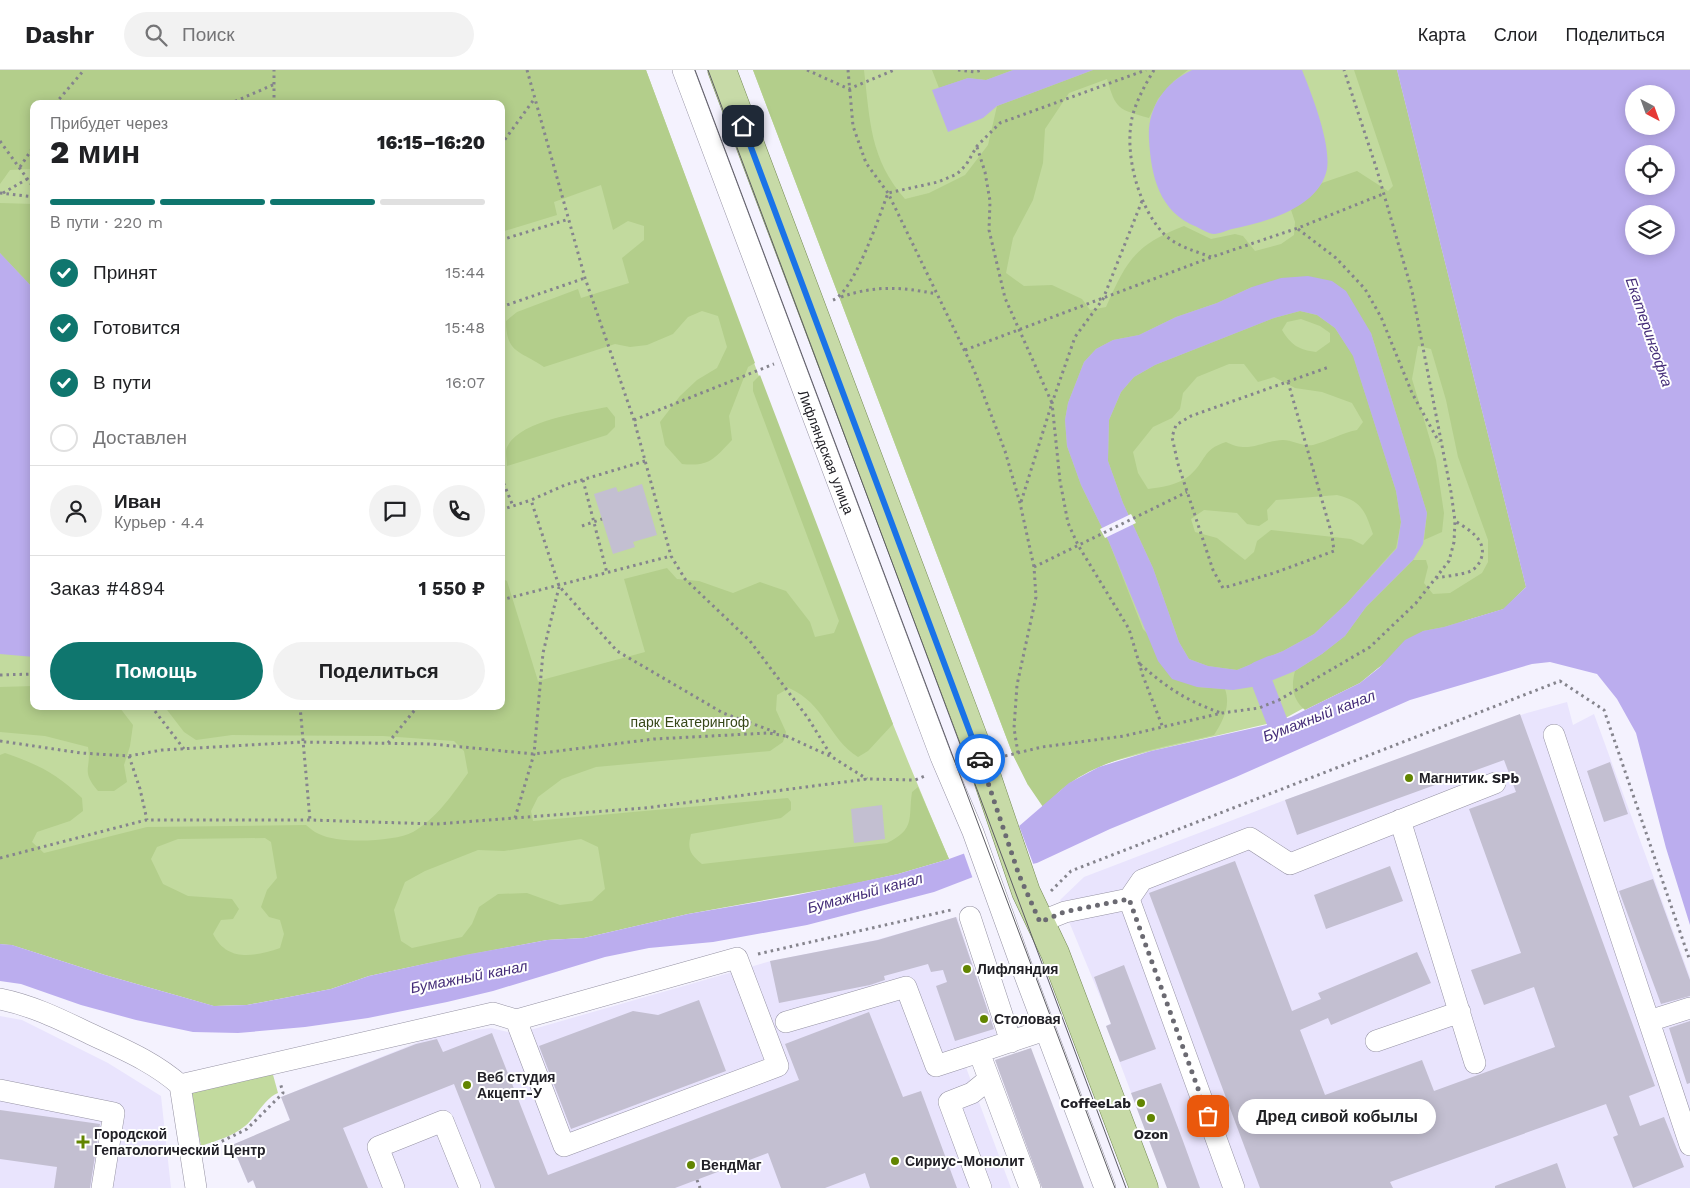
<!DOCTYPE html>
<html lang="ru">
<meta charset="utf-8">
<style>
body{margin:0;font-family:"Work Sans",sans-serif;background:#f2f2f2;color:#202124;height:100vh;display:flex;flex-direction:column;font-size:19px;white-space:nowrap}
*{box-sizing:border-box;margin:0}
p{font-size:16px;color:#757577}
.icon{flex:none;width:28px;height:28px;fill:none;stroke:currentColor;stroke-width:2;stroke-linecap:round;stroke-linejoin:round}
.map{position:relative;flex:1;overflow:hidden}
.side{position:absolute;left:30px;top:30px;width:475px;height:610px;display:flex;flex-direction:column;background:#fff;border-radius:10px;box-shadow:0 2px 12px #0003}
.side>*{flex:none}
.needle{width:32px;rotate:139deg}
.buttons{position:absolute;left:1625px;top:15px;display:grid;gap:10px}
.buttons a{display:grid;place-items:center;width:50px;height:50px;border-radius:50%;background:#fff;box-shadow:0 2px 12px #0003;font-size:25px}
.pin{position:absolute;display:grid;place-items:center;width:42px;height:42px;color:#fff;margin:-21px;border-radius:10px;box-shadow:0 2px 8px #0006}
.courier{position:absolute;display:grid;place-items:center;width:50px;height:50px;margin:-25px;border:4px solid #1a73e8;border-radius:50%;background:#fff;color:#222;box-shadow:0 1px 6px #0007}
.bubble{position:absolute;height:35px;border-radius:18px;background:#fff;box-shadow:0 2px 12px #0003;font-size:16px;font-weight:800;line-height:35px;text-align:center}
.summary em{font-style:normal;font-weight:800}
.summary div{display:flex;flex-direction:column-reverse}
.summary{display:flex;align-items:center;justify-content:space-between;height:85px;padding:0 20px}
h1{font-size:32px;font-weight:800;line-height:38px}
.bar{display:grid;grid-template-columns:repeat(4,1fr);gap:8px 5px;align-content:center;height:60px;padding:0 20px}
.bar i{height:6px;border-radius:4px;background:#e0e0e0}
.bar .current{background:#0f766e}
.bar p{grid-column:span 4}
.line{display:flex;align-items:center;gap:12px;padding:0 20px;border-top:1px solid #e0e0e0}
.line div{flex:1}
.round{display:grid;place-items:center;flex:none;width:52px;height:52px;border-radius:26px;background:#f2f2f2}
ol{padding:0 20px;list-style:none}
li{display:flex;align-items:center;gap:15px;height:55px}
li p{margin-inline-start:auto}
li .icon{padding:5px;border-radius:50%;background:#0f766e;color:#fff;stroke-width:4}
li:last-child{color:#757577}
li i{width:28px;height:28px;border:2px solid #e0e0e0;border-radius:50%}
.button{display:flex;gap:10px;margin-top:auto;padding:10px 20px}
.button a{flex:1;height:58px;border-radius:30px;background:#0f766e;color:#fff;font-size:20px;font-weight:800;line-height:58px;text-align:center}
.button a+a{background:#f2f2f2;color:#202124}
header{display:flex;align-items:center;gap:30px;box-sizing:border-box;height:70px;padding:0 25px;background:#fff;border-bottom:1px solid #e0e0e0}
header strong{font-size:24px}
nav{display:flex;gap:28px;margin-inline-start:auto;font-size:18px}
.search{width:350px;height:45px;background:#f2f2f2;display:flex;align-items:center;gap:12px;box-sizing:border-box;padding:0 18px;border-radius:28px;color:#757577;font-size:19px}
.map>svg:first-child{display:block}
</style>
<header>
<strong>Dashr</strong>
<div class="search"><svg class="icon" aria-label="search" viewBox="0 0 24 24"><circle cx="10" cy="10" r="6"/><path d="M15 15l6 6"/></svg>Поиск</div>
<nav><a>Карта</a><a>Слои</a><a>Поделиться</a></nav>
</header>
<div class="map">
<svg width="1690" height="1118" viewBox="0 0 1690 1118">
<rect width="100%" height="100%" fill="#f4f2fe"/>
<path fill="#e9e4fd" d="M1567 632 1573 655 1594 644 1690 907V1118H1167L1106 956 1111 953 1060 830 1084 807 1285 730 1527 643Z
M957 847 999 972 961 984 1011 1118H256L253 1111 248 1113 232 1075 290 1051 281 1027 436 965 491 958 516 964 771 891 876 870Z
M0 946 22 950 108 993 161 1026 171 1118H0Z"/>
<path fill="#c2da9e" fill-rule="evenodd" d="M0 0H646C744 264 838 530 949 789L214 936 12 875 0 874ZM34 34H501V636H34Z
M753 0H1397L1526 517 1280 651 1151 681 1028 715 1013 685Z
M272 1001 278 1023C266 1027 255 1048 245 1056 233 1066 216 1071 201 1076L190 1022Z"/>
<path fill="#b3ce8b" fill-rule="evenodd" d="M0 0H646L755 293 748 297 729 346 732 370C714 389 709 397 682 394L665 375 660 352 680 326 697 310 717 298 727 277 718 246 702 241 688 247 673 264 647 275 630 277 615 274 544 297C521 281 506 284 506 251L517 242 578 219 581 228 629 213 622 188 644 170V156L628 151 613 160 601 115 554 132 557 145 501 162V34H34V106L30 99 10 100 0 114Z
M753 0H864C870 51 870 89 905 129L929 123 965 105 988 75 997 36 1093 0H1188L1174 11 1158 29 1149 48C1118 39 1116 40 1107 9L1069 23 1045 59 1043 93 1033 130 1013 168 1006 203 1024 216 1052 215 1082 229 1090 240 1106 237C1127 190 1135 175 1184 156L1211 169 1235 164 1243 166 1255 181 1281 174 1294 165 1295 152 1291 140 1313 124 1322 113 1357 101 1388 121 1393 116 1354 0H1397L1526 517 1504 539 1444 557 1423 561 1360 613 1305 640C1292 629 1291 616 1295 601L1322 584 1345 566 1366 537 1413 490H1426L1428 497 1424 513 1433 524 1450 523 1482 503 1488 492V470L1458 387 1446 330 1431 279 1418 276 1412 309 1436 390 1444 443 1442 462 1424 470 1427 443 1371 263 1252 217 1217 233 1176 247 1139 265 1113 270 1096 279 1084 292 1068 333 1065 350 1067 376 1081 415 1109 472 1143 559 1197 617 1225 619C1231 636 1223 651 1214 665 1169 676 1107 686 1069 714 1060 720 1052 729 1043 737L1028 715 1013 685Z
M932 0H1013L986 10 968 8 939 18Z
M0 133 34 134V219L0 183Z
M1300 241 1317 245 1335 258 1353 285 1396 421 1401 452 1396 478 1347 533 1314 564 1283 581 1237 600 1208 596 1189 589 1179 572 1153 498 1123 433 1108 391 1109 350 1121 322 1134 307 1155 295 1274 248ZM1301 249 1320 256 1330 263V272L1316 282C1299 280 1291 275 1282 260L1287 252ZM1229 294H1244L1258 312 1274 307 1295 318 1322 322 1352 333 1363 352 1357 360C1342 363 1328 371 1313 375 1304 377 1292 370 1283 370 1260 371 1249 384 1226 372 1201 380 1207 391 1189 406 1178 415 1162 417 1148 419L1138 403 1133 382 1153 357 1172 348 1180 339 1183 323 1197 307ZM1337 425C1362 431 1365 441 1373 464L1363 475 1351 469 1271 460 1257 471 1254 482 1245 490 1217 468 1195 462 1191 449 1204 440 1237 443 1247 454 1259 456 1268 450 1267 440 1276 430Z
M760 305 893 654 868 681 858 687C828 668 825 634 789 618L777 625 776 640 786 662 783 672 770 681 596 697 562 709 538 727 531 741 533 751 788 728 791 732V740L781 748 691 764C687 779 690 784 702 794L887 773C916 759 908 748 912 722L918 717 949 789 898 804 848 815 688 844 584 868 547 870 465 885 369 906 331 919 247 935 214 936 105 905 12 875 0 874V685L5 683C39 695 56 703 82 728L83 741 70 751 37 762 32 772 44 783 147 757 306 755C310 758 314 762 319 764 338 774 394 772 413 762 436 749 453 724 468 703L464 681 454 671 383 666 232 665 196 670 184 662 164 636H501V508L507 511 538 611 645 582 624 509 667 498 677 509 699 511 733 523 760 512 786 521 810 552 815 567 834 563 839 551 753 321V312ZM265 768 271 772 277 808 267 820 261 837 269 847 280 850 284 864 280 878C254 887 227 892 213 864L221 850 233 849 239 839 232 829 188 826 163 814 151 789 157 777 178 769ZM581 769 598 777 605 819 592 831 560 835 527 823 498 824 479 837 472 854 462 867 412 878 401 871 394 840 405 812 425 801 478 780 504 781Z
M607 337 615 347V357L607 365 507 396C507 390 505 382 507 377 520 350 580 343 607 337Z
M34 616V636L120 638 133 655 130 676 124 695 127 712 114 721H98C80 700 92 699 88 677L45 666 0 662V617Z"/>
<path fill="#bbadee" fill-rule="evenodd" d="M1013 0H1093L997 36 983 48 948 62 932 20 968 8 986 10Z
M1192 0H1302C1312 25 1331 73 1327 99 1319 138 1266 152 1232 159 1227 160 1220 164 1214 164 1209 164 1201 159 1197 157 1159 142 1151 106 1149 69 1147 39 1164 13 1192 0Z
M1397 0H1690V855L1666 778 1636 663 1617 629 1597 604 1550 592 1532 594 1410 630 1236 707 1110 759 1037 793 973 807 934 822 807 855 713 872 649 878 605 887 493 921 447 932 368 948 305 957 238 963 193 962 136 950 81 935 21 914 0 911V874L12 875 105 905 214 936 247 935 331 919 369 906 465 885 547 870 584 868 688 844 793 826 898 804 949 789 1004 769 1069 713 1099 697 1151 681 1267 655 1291 647 1360 613 1379 598 1405 570 1423 561 1444 557 1503 539 1526 517ZM1634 24H1666V56H1634ZM1634 84H1666V116H1634ZM1634 144H1666V176H1634Z
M0 183 34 219V587L0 584Z
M1308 206 1332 211 1346 221 1371 263 1427 443 1423 474 1413 490 1366 537 1345 566 1322 584 1295 601 1258 616 1233 620 1197 617 1172 609 1158 591 1109 472 1081 415 1067 376 1065 350 1068 333 1084 292 1096 279 1113 270 1139 265 1176 247 1217 233 1252 217 1281 208ZM1300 241 1317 245 1335 258 1353 286 1396 421 1401 452 1397 478 1347 533 1314 564 1283 581 1237 600 1208 596 1189 589 1179 572 1153 498 1123 433 1108 391 1109 350 1121 322 1134 307 1155 295 1274 248Z"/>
<path fill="#f4f2fe" d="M1131 444 1136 453 1105 468 1100 459Z
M1018 753 1034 796 973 809 963 781 1002 767Z"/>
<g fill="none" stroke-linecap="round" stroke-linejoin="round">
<path stroke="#bbadee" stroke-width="21" d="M1272 596 1258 602 1281 662"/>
</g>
<path fill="#c3bfd1" d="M642 414 657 465 633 472 635 477 613 484 594 424 616 417 618 422Z
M1520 644 1655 1016 1629 1026 1640 1056 1664 1047 1684 1097 1633 1118 1613 1067 1618 1065 1606 1034 1390 1112 1393 1118H1260L1149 823 1235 791 1292 941 1321 929 1318 923 1417 882 1431 913 1331 955 1328 948 1300 960 1325 1025 1422 990 1434 1021 1555 977 1534 917 1484 935 1471 900 1521 883 1469 739 1516 722 1504 690 1297 765 1285 730Z
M1610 692 1628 744 1604 752 1587 701Z
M882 735 885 769 854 773 851 739Z
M1390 796 1403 831 1326 859 1314 825Z
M1653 809 1690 910V926L1661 934 1619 821Z
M956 847 994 959 955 971 936 916 947 912 943 900 931 902 928 894 884 906 885 910 870 915 779 933 770 891 878 870Z
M1124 895 1156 979 1120 992 1106 956 1111 954 1094 907Z
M699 930 726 1001 571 1059 539 976 633 941 658 945Z
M869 942 903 1027 921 1021 957 1118H870L865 1103 825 1118H781L768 1083 675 1118H495L454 1014 343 1058 368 1118H256L253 1110 248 1113 232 1075 290 1050 281 1027 416 974 437 969 443 982 492 963 548 1105 799 1010 785 974Z
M1690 951V1013L1687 1014 1669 958Z
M1031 978 1078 1102 1084 1118H1042L995 990Z
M1161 1013 1183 1071 1200 1118H1167L1131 1023Z
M0 1040 100 1054 90 1118H54L57 1097 0 1089Z
M1557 1093 1566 1118H1495V1116Z"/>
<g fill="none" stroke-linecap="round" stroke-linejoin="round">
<g stroke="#9693a4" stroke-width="22">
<path id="minor" d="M683 0 941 687 973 762 1021 895 1105 1118
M1554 665 1690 1075
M1400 750 1475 993
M970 847 1011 972
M1040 852 1065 842 1129 829
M737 888 778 996 564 1076 516 950Z
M0 929C35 936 65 952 97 967 127 981 155 993 180 1015L196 1118
M1649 951 1690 938
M786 952 906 917 936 996 979 982
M1376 971 1460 942
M180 1015 493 943 516 950
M0 1020 114 1043 102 1118
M394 1118 378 1077 443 1051 470 1118
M981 1118 949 1032 972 1023 989 1009
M1030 1118 979 982 1045 960
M1234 1118 1129 829 1142 810 1250 768 1290 794 1495 713"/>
</g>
<g stroke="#748954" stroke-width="29">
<path id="major" d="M722 0 975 672 1026 822 1055 883 1144 1118"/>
</g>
<path stroke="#85848d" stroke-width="3" stroke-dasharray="2.5 4" stroke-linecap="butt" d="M527 0 585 208 634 350 671 486 685 509 750 571 808 648 832 687
M807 0 849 19 894 0
M848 0 853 56 866 93 888 123 974 300 1005 381 1020 433 1034 497
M958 0 975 2 982 0
M1154 0C1145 15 1136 31 1132 48 1124 85 1139 140 1166 166 1179 177 1195 181 1211 187
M55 34 84 0
M229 34 275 14
M274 34V0
M0 71 34 118
M501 75 535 28
M977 77 985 102 990 131 989 160 1005 228 1052 333 1021 432
M20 97 34 76
M0 123 34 127
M3 123 34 105
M1142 131 1103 229 1075 267 1052 333 1060 411 1068 453 1078 475 1129 559 1143 606 1163 658
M1298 159 1336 188 1365 219 1381 247 1412 323 1439 372
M501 170 569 149
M841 227C876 215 901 217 937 224
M833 230C854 222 879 147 888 123L938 112 957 104 966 95 977 76 1000 53 1146 0
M501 237 585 208
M965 280 1212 187 1298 158 1383 124
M1288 312 1332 465 1334 481 1274 503 1223 518 1213 500 1178 394 1172 367 1176 355 1191 346 1329 297
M634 350 774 294
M645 391 565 415 531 430 559 516 617 581 723 643 778 663
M501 407 513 436
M583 410 607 503
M501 440 531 430
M582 456 602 449
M1436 508C1447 506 1461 505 1471 501 1475 499 1480 493 1481 489 1488 470 1468 459 1455 451
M501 530 671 486
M1140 594C1167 618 1187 631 1221 643
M0 605 34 604
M151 636 184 679
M300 636 310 750
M786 666 832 687 867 709
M0 671 81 683 129 686 162 680 302 672 432 674 534 684 654 669 768 663 786 666
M388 673 418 636
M1018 683 1014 658 1017 615 1036 527 1034 497 1187 422
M129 686 140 719 147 750
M1005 686 1042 677 1124 666 1222 643 1259 638 1279 630 1370 577 1416 533 1449 491 1454 472 1455 451 1451 422 1412 221 1376 97 1344 0
M515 748 534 684 543 583 559 517
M0 788 146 750H310L436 754 645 738 867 709 915 710 927 705
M1051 821 1071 801 1560 611 1604 640 1690 891
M758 884 951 840
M210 1077 247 1059 283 1023 280 1012
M697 1110 700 1118"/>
<use href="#minor" stroke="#fff" stroke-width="21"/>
<use href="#major" stroke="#c7daa7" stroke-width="28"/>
<path stroke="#5c5b63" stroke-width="1" d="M695 0 1115 1118
M708 0 1126 1118"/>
</g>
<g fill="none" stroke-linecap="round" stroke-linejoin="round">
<path stroke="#6b6a72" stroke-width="5" stroke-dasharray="0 9" d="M980 689 1019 805 1040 852 1064 842 1129 829 1208 1046"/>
<path stroke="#1a73e8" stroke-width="6" d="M743 56 980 689"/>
</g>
<g fill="#628501" stroke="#fff" stroke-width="2">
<circle cx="1409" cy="708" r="5"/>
<circle cx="967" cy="899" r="5"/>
<circle cx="984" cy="949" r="5"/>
<circle cx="467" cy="1015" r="5"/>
<circle cx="1141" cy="1033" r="5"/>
<circle cx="1151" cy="1048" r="5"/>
<path d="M80.5 1064.5h5v5h5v5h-5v5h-5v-5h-5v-5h5z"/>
<circle cx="895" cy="1091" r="5"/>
<circle cx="691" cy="1095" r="5"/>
</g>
<g text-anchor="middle" stroke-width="4" stroke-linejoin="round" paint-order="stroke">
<g font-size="14" fill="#212026" stroke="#fff">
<text transform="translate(826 382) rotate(69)" y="5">Лифляндская улица</text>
</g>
<g font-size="14" fill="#374718" stroke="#fff">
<text x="690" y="657">парк Екатерингоф</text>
</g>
<g font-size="14" font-weight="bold" fill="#212026" stroke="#fff" text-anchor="start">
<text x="1419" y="713">Магнитик. SPb</text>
<text x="977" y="904">Лифляндия</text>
<text x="994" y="954">Столовая</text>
<text x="477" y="1012">Веб студия<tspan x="477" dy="16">Акцепт-У</tspan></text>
<text x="1131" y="1038" text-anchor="end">CoffeeLab</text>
<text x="94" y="1069">Городской<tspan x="94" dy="16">Гепатологический Центр</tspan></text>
<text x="1151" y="1069" text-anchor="middle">Ozon</text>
<text x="905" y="1096">Сириус-Монолит</text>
<text x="701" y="1100">ВендМаг</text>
</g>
<g font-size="15" font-style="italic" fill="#452d79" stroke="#fff">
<text transform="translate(1649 262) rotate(71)" y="5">Екатерингофка</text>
<text transform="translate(1319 646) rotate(-21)" y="5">Бумажный канал</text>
<text transform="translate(865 823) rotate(-15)" y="5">Бумажный канал</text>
<text transform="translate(469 907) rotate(-11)" y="5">Бумажный канал</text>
</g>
</g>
</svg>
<div class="buttons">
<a><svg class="needle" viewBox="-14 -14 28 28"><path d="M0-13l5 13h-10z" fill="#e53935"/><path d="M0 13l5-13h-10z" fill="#757577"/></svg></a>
<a><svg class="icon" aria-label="locate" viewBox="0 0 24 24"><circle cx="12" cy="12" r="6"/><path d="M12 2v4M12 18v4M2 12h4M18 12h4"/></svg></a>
<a><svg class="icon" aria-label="layers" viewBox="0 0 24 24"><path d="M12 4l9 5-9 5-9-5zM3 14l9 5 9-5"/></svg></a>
</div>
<div class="pin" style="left:1208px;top:1046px;background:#ea580c"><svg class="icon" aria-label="bag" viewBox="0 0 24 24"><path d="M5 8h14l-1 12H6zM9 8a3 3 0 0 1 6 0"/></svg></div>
<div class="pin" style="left:743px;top:56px;background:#1f2937"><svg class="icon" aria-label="home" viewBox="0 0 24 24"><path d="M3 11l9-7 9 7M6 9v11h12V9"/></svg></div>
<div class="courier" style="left:980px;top:689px"><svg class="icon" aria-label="car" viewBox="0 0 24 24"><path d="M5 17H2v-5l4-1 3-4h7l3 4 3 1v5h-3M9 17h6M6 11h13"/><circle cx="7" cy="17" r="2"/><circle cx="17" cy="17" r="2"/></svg></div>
<div class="bubble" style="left:1238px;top:1029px;width:198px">Дред сивой кобылы</div>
<section class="side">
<div class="summary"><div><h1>2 мин</h1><p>Прибудет через</p></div><em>16:15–16:20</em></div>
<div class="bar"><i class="current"></i><i class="current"></i><i class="current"></i><i></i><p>В пути · 220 m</p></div>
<ol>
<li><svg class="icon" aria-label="check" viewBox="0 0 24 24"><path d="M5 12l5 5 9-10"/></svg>Принят<p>15:44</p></li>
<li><svg class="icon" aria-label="check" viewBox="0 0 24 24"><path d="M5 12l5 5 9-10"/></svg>Готовится<p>15:48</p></li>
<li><svg class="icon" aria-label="check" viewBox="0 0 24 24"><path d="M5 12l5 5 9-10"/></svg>В пути<p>16:07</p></li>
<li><i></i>Доставлен</li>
</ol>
<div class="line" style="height:90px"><a class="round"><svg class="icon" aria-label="person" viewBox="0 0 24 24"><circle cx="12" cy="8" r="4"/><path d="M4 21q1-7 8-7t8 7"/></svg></a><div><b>Иван</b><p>Курьер · 4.4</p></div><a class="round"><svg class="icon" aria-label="chat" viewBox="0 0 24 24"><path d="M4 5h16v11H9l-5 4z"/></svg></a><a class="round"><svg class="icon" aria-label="phone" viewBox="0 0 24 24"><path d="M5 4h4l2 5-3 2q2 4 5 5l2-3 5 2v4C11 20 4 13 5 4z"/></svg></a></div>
<div class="line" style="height:65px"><div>Заказ #4894</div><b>1 550 ₽</b></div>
<div class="button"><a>Помощь</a><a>Поделиться</a></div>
</section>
</div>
